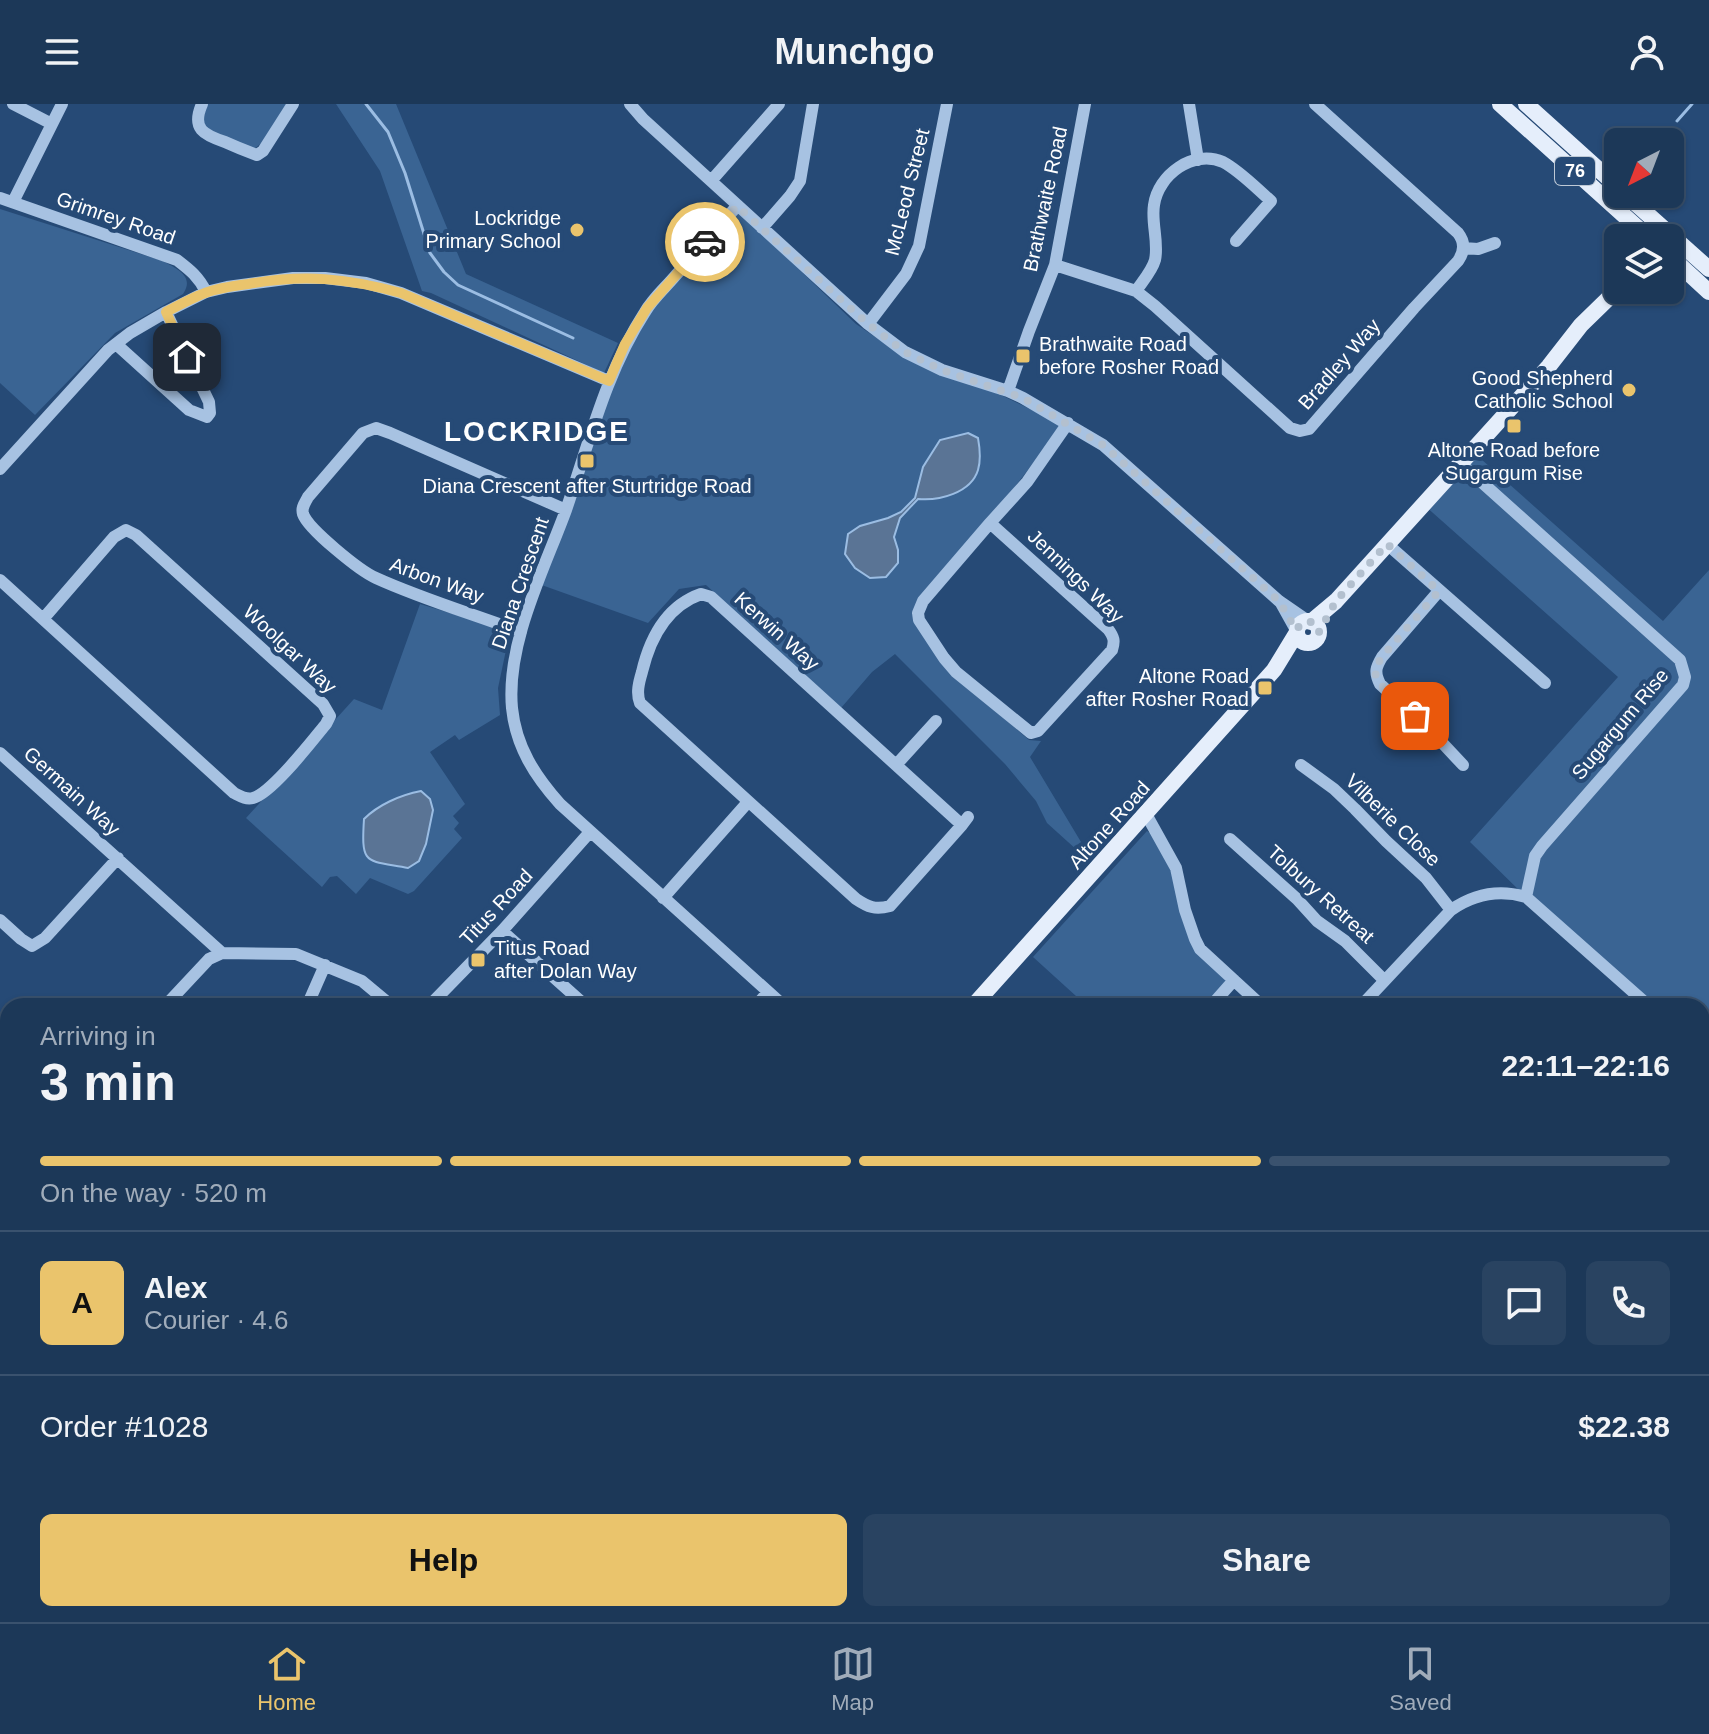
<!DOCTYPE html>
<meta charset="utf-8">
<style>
body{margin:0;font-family:Arial,sans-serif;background:#294361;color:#f1f3f6;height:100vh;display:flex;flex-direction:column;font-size:30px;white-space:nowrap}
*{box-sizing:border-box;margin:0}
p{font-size:26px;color:#a0acba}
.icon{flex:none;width:44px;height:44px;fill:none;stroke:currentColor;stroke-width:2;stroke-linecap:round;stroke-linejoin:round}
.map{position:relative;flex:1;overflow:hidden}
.side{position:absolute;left:0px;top:894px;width:1710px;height:624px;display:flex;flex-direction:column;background:#1c3858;border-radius:24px 24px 0 0;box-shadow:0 2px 6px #0004,0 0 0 2px #3a526e}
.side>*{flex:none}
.needle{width:52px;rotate:222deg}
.buttons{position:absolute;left:1604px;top:24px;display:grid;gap:16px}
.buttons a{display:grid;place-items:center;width:80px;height:80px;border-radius:12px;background:#1c3858;box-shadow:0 2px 6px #0004,0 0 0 2px #3a526e;font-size:40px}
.pin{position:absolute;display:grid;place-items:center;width:68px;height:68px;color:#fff;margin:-34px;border-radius:16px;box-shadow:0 4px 12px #0006}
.courier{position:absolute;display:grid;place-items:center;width:80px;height:80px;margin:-40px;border:6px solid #eac46c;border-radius:50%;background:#fff;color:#222;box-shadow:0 2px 10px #0007}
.head em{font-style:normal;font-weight:700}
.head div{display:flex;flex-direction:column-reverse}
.head{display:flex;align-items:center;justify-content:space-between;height:136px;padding:0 40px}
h1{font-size:52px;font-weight:700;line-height:60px}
.bar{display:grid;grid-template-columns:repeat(4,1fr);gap:12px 8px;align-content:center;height:96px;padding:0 40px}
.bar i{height:10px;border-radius:6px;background:#3a526e}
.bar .current{background:#eac46c}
.bar p{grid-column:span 4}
.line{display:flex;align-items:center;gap:20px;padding:0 40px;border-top:2px solid #3a526e}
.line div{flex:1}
.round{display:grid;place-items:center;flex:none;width:84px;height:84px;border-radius:12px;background:#294361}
.primary-button{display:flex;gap:16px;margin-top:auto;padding:16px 40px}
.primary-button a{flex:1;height:92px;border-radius:12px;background:#eac46c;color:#111;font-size:32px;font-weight:700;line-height:92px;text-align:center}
.primary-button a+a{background:#294361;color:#f1f3f6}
header{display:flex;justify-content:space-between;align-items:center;height:104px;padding:0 40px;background:#1c3858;font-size:36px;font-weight:700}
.tab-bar{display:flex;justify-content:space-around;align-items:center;height:112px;border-top:2px solid #3a526e;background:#1c3858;font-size:22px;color:#a0acba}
.tab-bar a{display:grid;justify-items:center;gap:4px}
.tab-bar .current{color:#eac46c}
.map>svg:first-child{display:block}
</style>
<header><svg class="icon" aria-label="menu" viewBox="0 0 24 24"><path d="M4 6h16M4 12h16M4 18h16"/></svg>Munchgo<svg class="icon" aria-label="person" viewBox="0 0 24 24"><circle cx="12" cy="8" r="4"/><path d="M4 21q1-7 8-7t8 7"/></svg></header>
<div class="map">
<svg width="1709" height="1518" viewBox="0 0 1709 1518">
<rect width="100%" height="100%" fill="#264a76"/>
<path fill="#3a6493" d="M207 0H290L272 30 252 47 211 32 202 21Z
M336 0H396L466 170 618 239 604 269 431 189 422 187 380 67Z
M735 104 856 220 902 251 1001 291 1063 321 988 417 917 498 912 510 945 563 1029 636 1041 637 1030 653 1084 743 1092 751 1088 756 1047 719 1036 697 1005 660 895 550 872 568 841 604 706 481 679 485 648 519 536 479 625 240Z
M0 105 163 157C177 165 195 172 183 190L115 229 35 311 0 279Z
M1472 347 1663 517 1709 466V955L1702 948V902H1649L1526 793 1470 738 1618 573 1424 401Z
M420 500 510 527 498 584 500 611 459 636 455 631 430 648 465 700 453 712 459 719 454 725 462 734 414 787 408 790 370 774 356 790 337 772 330 773 322 783 246 714 354 595 382 606Z
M1147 727 1158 734 1176 764 1195 835 1234 876 1211 902H1087L1033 853Z
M1709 1091V1277L1702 1271V1096Z
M395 1510H519L528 1518H387Z"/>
<path fill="#5a7495" stroke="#9bbde3" stroke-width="2" d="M968 329 978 334C980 345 981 356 978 366 971 389 939 397 918 395L900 414 894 433 898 446V459L886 473 870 474 855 464 845 450 848 430 860 422 888 414 901 408 915 394 923 363 940 336Z
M421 687 430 695 433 706 426 740 419 757 408 764C365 756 361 762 364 715 378 701 400 691 421 687Z"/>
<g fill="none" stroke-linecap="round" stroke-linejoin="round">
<path stroke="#9bbde3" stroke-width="3" d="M366 0 388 28 405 69 430 149 444 168 458 181 573 234
M1677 17 1692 0"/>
<path stroke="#a7c2e2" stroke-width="12" d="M13 0 52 20
M202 0C191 25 204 31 225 38 236 43 246 47 257 51L263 47 293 0
M630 0 643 15 868 220 905 248 942 266 1008 287 1023 294 1103 341 1279 497 1308 517
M1189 0 1198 56
M711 77 779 0
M0 94 177 156C190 166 199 173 206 188
M13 98 62 0
M737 102C717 125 697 148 676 171 666 183 653 194 645 208 606 268 589 339 566 406 544 466 506 539 512 604 516 643 535 672 560 700L784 902
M762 124 790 92 800 77 813 0
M1463 144 1478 145 1495 139
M1055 161 1136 187 1155 202 1290 324 1300 327 1309 325 1414 204 1458 157C1465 147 1465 138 1458 129L1315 0
M1136 187C1142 178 1152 167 1155 156 1159 138 1151 119 1154 101 1158 71 1193 45 1223 58 1240 67 1256 84 1271 97L1236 137
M868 220 906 170 919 142 947 0
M116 240 189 306 207 313 210 309 209 298 166 208
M1008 287 1029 227 1055 161 1085 0
M1461 361 1467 365 1680 556 1685 573 1683 581 1542 742 1535 752 1526 793
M0 365 108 246 130 229 166 208 206 188 227 183 293 174H325L366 179 401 189 609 277
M990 419 923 497 918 509 919 516 944 554 956 568 1031 629 1038 627 1112 546C1115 537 1114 533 1108 525L990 419 1027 378 1068 319
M1387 440 1545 579
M0 476 234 689C240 692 246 696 253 694 272 689 312 637 326 620L330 612 323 600 136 431 126 426 114 433 43 515
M1439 487 1382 553C1376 563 1374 568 1380 580L1433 629 1463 661
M1281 499 1296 526
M521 528C473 510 422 495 376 474 360 467 308 425 303 410 301 403 305 399 308 393L363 329 376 324 390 329 566 406
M0 649 222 849
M896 661 936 617
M1301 661 1334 685 1355 705 1386 737 1426 774 1451 806
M1146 710 1176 764 1185 806 1195 835 1200 845 1262 902
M962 721 711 493 701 490C667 502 650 534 642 568 639 578 636 589 640 599L856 795C868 803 875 806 890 802L962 721 968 713
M1230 735 1297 795 1317 817 1345 837 1384 876
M663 794 748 698
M0 816 21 835 32 842 45 834 118 754
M502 827 586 902
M165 902 209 855 222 849 296 850 362 877 392 902
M307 902 325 861
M429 902 502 827 590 728
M756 902 768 888
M1211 902 1234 876
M1361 902 1451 806C1474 790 1499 785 1526 793L1649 902
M1702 948 1709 955
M1702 1096 1709 1091
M0 1259 8 1260
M1702 1270 1709 1276
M1702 1415 1709 1401
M0 1472 8 1480
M41 1510 50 1518
M1498 1510 1501 1518
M1693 1510 1705 1518
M175 1518 183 1510
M1441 1518 1448 1510
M1639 1518 1646 1510"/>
<path stroke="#e5eefb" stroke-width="16" d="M1500 0 1649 134
M1526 0 1618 83
M1625 90 1709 165
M1670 152 1709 188
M1297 528a11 11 0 1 1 22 0a11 11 0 1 1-22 0Z
M1311 518 1336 497 1549 262 1581 221 1618 185
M973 902 1274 566 1296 530
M0 1010 8 1017
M558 1510 567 1518
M354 1518 361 1510
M373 1518 380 1510"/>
</g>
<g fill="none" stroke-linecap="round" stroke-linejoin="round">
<path stroke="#b3c0cf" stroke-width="8" stroke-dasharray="0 14.4" d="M705 138 737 102 868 220 905 248 942 266 1023 294 1103 341 1279 497 1296 526 1301 520 1308 517 1316 520 1319 528 1336 497 1387 440 1439 487 1382 553C1378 559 1374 565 1376 572 1379 584 1406 603 1415 612"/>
<path stroke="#eac46c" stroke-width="10" d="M187 253 166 208C179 201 192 194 205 189 218 184 233 182 248 180 304 170 346 174 401 189L609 277 625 240 647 204 705 138"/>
</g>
<g fill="#eac46c" stroke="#264a76" stroke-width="3">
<circle cx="577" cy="126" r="8"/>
<rect x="1015" y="244" width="16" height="16" rx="4"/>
<circle cx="1629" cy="286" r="8"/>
<rect x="1506" y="314" width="16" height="16" rx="4"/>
<rect x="579" y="349" width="16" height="16" rx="4"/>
<rect x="1257" y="576" width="16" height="16" rx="4"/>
<rect x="470" y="848" width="16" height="16" rx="4"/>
</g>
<g text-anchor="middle" stroke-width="8" stroke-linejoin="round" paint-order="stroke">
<rect fill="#264a76" stroke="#bec9d6" stroke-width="2" x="1555" y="53" width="40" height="28" rx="6"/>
<g font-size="18" font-weight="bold" fill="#fff">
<text x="1575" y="73">76</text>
</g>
<g font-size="20" fill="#fff" stroke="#264a76">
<text transform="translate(907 88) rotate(-76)" y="7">McLeod Street</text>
<text transform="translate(1045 95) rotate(-78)" y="7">Brathwaite Road</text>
<text transform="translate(116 114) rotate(19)" y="7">Grimrey Road</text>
<text transform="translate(1339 260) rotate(-49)" y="7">Bradley Way</text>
<text transform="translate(1076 472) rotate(44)" y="7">Jennings Way</text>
<text transform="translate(437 476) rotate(20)" y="7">Arbon Way</text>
<text transform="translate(520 479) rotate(-71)" y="7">Diana Crescent</text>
<text transform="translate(777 527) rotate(42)" y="7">Kerwin Way</text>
<text transform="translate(290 545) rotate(43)" y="7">Woolgar Way</text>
<text transform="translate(1620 620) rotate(-50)" y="7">Sugargum Rise</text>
<text transform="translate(72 687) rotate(42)" y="7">Germain Way</text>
<text transform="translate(1393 716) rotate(44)" y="7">Vilberie Close</text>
<text transform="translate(1109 721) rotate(-48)" y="7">Altone Road</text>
<text transform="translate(1321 790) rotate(42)" y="7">Tolbury Retreat</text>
<text transform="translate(496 803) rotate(-47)" y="7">Titus Road</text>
</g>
<g font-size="20" fill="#fff" stroke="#264a76" text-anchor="end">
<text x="561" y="121">Lockridge<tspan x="561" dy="23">Primary School</tspan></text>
<text x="1039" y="247" text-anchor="start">Brathwaite Road<tspan x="1039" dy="23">before Rosher Road</tspan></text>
<text x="1613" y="281">Good Shepherd<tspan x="1613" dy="23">Catholic School</tspan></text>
<text x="1514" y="353" text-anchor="middle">Altone Road before<tspan x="1514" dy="23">Sugargum Rise</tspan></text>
<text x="587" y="389" text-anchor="middle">Diana Crescent after Sturtridge Road</text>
<text x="1249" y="579">Altone Road<tspan x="1249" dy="23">after Rosher Road</tspan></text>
<text x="494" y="851" text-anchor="start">Titus Road<tspan x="494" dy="23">after Dolan Way</tspan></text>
</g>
<g font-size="28" font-weight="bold" letter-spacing="2" fill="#fff" stroke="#264a76">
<text x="537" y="337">LOCKRIDGE</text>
</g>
</g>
</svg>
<div class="buttons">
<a><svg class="needle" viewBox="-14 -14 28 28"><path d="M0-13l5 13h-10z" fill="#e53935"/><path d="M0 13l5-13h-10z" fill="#a0acba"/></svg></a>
<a><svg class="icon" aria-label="layers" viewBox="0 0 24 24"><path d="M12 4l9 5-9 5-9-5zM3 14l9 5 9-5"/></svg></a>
</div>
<div class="pin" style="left:1415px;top:612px;background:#ea580c"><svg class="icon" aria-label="bag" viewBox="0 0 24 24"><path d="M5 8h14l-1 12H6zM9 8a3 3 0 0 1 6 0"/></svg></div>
<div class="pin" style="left:187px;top:253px;background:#1f2937"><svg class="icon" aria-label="home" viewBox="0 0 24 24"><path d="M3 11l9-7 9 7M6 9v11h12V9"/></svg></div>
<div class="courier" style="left:705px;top:138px"><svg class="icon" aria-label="car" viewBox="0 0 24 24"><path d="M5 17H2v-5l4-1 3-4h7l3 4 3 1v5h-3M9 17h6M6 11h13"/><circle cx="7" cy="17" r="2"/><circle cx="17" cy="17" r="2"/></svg></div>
<section class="side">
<div class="head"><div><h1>3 min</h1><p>Arriving in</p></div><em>22:11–22:16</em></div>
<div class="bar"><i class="current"></i><i class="current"></i><i class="current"></i><i></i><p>On the way · 520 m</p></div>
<div class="line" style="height:144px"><b class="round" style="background:#eac46c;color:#111">A</b><div><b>Alex</b><p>Courier · 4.6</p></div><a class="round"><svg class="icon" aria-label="chat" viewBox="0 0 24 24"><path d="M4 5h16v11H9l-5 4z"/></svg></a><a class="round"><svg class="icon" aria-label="phone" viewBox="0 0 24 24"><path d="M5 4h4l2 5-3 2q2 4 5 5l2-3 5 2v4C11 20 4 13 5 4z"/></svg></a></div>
<div class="line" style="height:104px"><div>Order #1028</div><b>$22.38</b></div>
<div class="primary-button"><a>Help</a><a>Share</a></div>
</section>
</div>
<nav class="tab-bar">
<a class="current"><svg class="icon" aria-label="home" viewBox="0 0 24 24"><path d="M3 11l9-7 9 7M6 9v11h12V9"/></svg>Home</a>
<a><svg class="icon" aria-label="map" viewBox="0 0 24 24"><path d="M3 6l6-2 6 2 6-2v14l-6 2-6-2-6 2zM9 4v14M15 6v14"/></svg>Map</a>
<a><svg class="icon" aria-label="saved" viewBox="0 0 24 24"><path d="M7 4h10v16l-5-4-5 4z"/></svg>Saved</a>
</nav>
